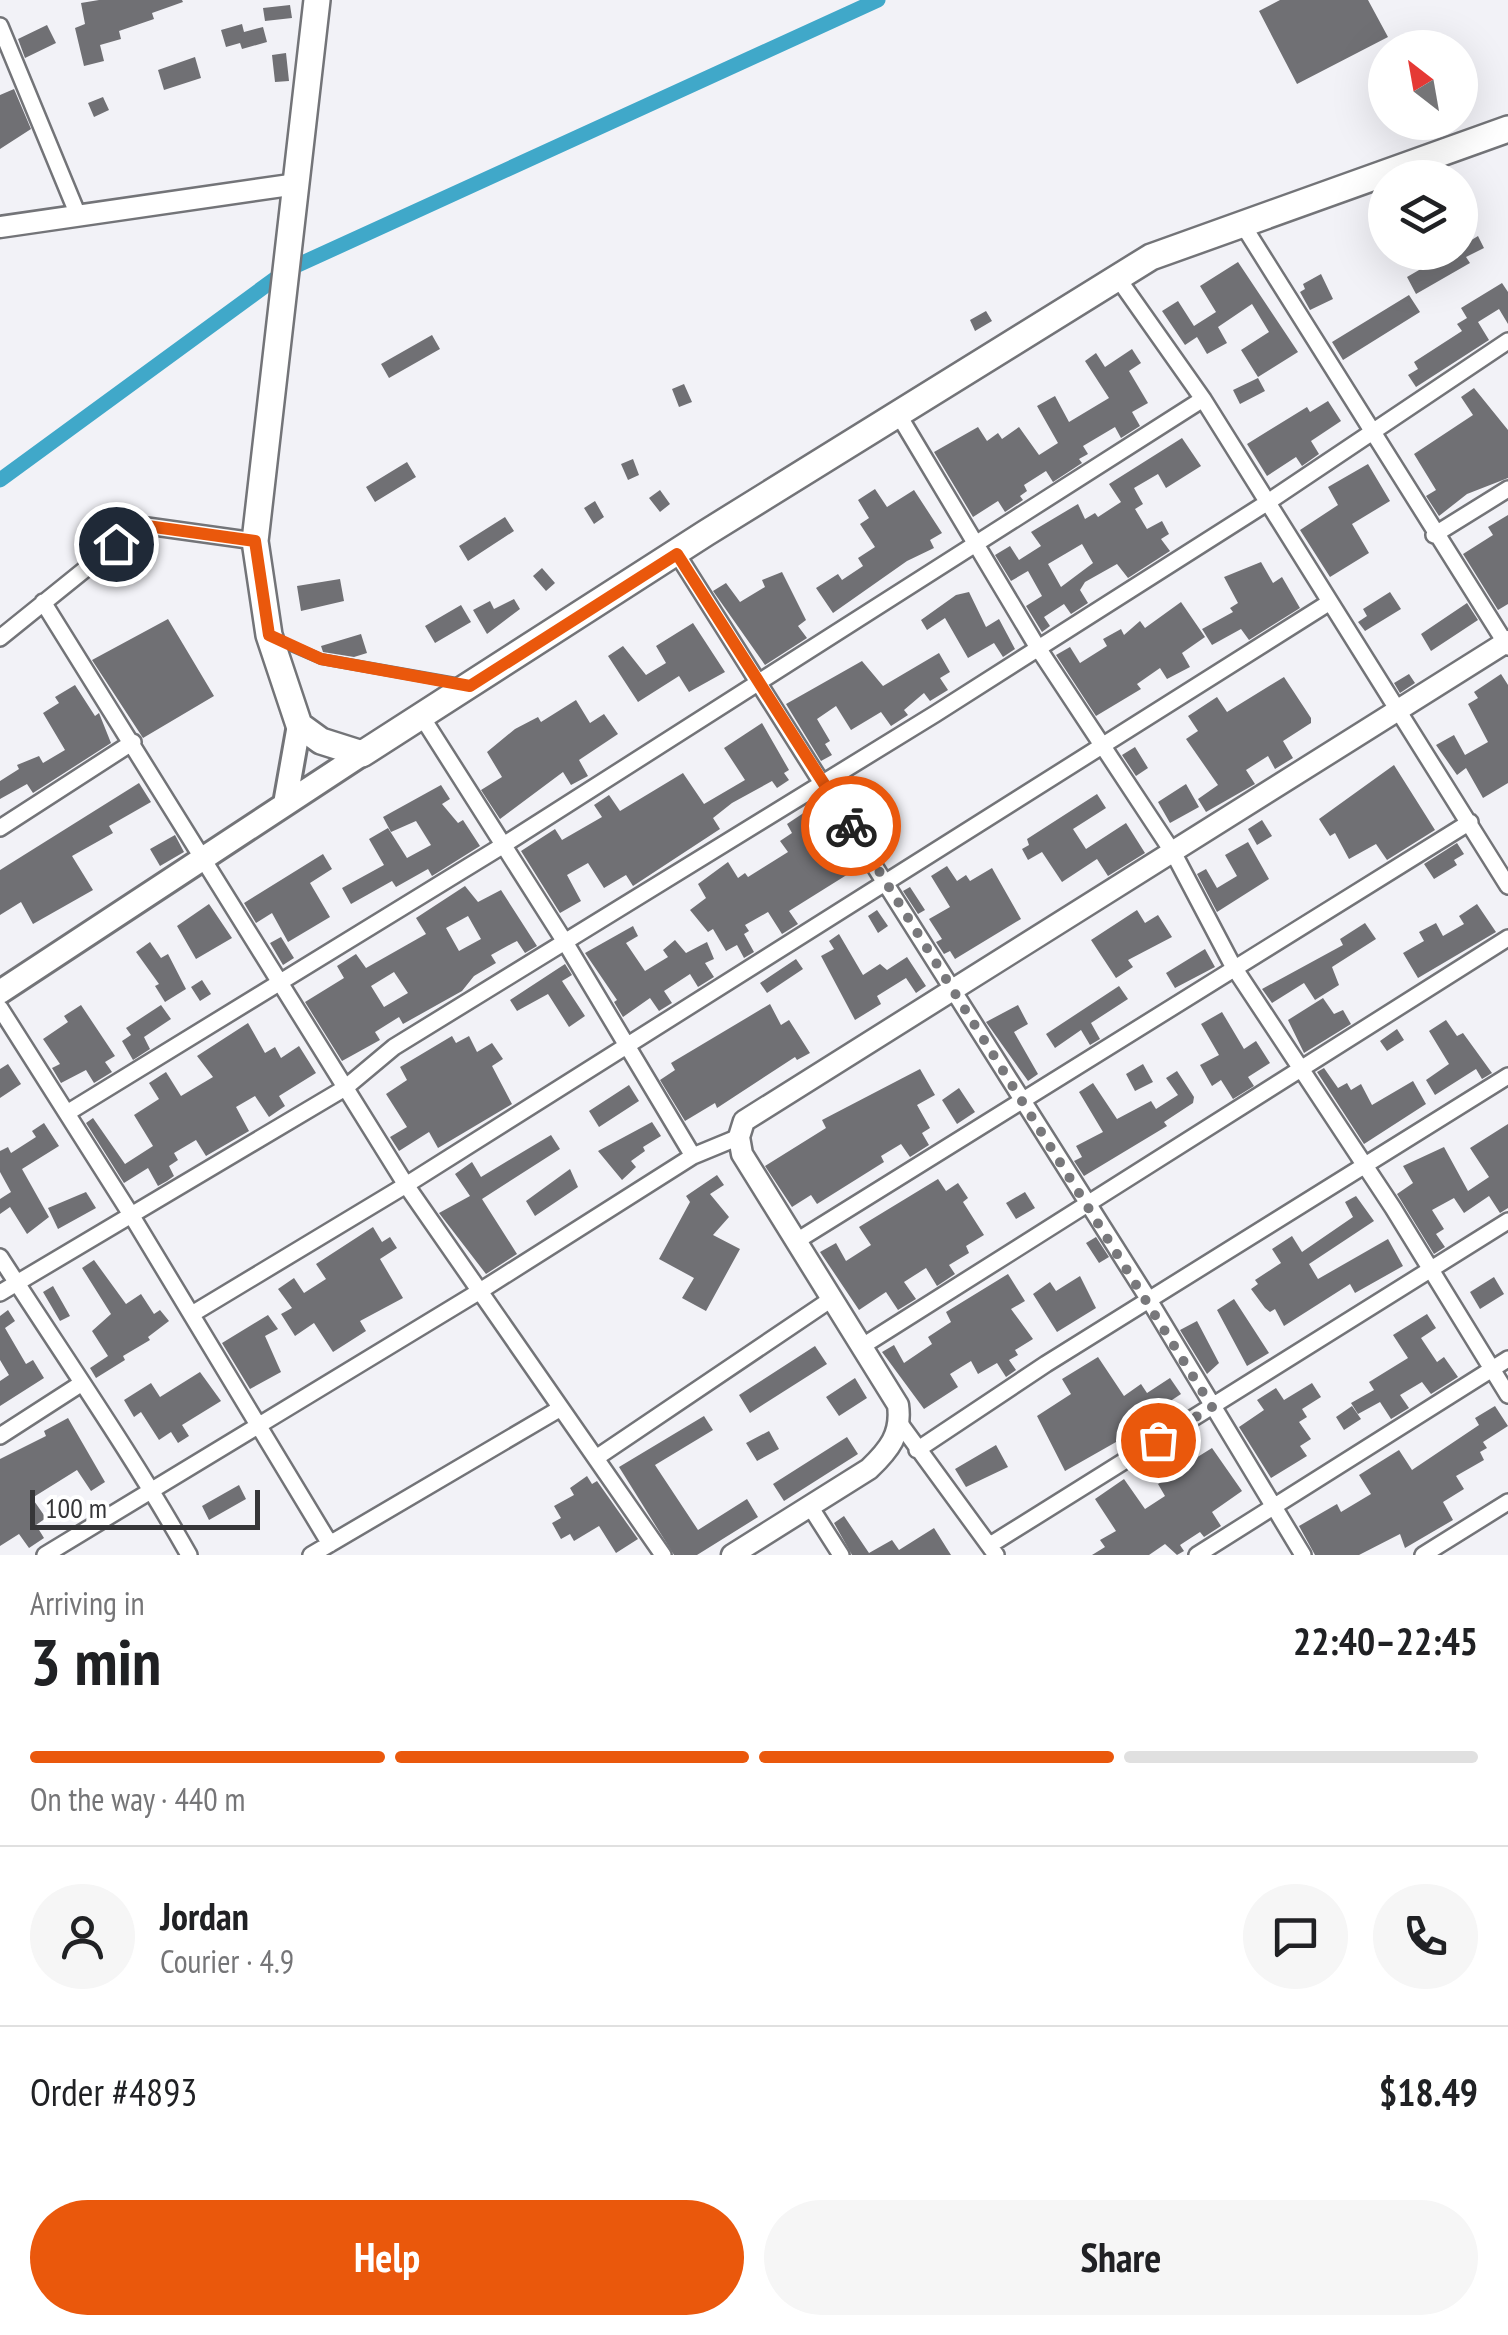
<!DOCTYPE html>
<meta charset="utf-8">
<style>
body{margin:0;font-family:"PT Sans Narrow",sans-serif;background:#f6f6f6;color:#202124;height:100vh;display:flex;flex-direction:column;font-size:38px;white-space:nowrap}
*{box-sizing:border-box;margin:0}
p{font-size:32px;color:#757577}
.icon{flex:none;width:55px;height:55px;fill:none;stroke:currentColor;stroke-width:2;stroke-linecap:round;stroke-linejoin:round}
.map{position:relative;height:1555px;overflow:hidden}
.drawer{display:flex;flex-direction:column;background:#fff;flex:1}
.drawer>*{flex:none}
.needle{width:65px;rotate:329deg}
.controls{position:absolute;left:1368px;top:30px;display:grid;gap:20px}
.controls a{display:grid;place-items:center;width:110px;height:110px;border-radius:50%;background:#fff;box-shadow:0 10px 40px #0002;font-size:50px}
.scale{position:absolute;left:30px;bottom:25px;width:230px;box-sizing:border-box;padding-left:10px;border:5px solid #363638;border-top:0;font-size:28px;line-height:35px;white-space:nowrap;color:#363638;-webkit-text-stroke:8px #fff;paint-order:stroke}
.pin{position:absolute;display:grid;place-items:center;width:85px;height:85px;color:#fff;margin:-42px;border:5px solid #fff;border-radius:50%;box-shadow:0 2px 10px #0007}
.courier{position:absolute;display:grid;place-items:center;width:100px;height:100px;margin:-50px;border:8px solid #ea580c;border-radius:50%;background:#fff;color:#222;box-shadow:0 2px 12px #0007}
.summary em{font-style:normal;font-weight:600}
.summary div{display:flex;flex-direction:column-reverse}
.summary{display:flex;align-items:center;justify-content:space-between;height:170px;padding:0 30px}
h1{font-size:65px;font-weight:600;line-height:75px}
.bar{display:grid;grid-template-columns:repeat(4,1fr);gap:15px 10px;align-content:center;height:120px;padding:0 30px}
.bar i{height:12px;border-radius:8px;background:#e0e0e0}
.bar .active{background:#ea580c}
.bar p{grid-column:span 4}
.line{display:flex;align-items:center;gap:25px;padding:0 30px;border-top:2px solid #e0e0e0}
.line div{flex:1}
.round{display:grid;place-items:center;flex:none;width:105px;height:105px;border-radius:52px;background:#f6f6f6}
.cta{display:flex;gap:20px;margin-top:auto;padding:20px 30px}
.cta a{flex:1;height:115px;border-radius:60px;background:#ea580c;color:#fff;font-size:40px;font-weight:600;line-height:115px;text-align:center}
.cta a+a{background:#f6f6f6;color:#202124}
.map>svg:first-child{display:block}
</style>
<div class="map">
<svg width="1508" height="1555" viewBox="0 0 1508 1555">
<rect width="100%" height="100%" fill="#f2f2f7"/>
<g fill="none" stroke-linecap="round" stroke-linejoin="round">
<path stroke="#40a8c9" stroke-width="15" d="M0 480 287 270 878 0"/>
</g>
<path fill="#707074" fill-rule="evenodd" d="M99 0H182L183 2 152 13 154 19 119 31 121 39 100 45 104 61 84 66 75 28 85 24 81 3Z
M1280 0H1368L1388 37 1297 84 1259 11Z
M290 5 292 18 265 21 263 8Z
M242 24 244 32 263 27 267 42 242 49 240 43 226 47 221 30Z
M47 25 56 43 25 58 18 39Z
M286 53 289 81 275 82 272 55Z
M195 57 201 78 164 90 158 70Z
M14 89 31 129 0 149V95Z
M103 97 109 110 94 117 88 103Z
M1478 236 1484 248 1466 257 1470 263 1416 294 1407 277 1450 252H1460V247Z
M1238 262 1298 352 1258 377 1241 350 1269 332 1252 304 1218 327 1227 343 1207 354 1197 337 1185 345 1162 311 1178 301 1194 326 1216 312 1200 286Z
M1321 274 1333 299 1310 310 1300 292 1305 289 1303 284Z
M1502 283 1508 292V324L1499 309 1478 322 1489 340 1416 387 1408 375 1418 369 1414 362 1462 331 1457 324 1467 318 1461 308Z
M1409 295 1420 312 1343 360 1332 342Z
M986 311 992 321 975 331 970 320Z
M432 335 440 349 389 378 381 364Z
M1132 349 1141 363 1129 371 1148 403 1132 412 1140 426 1121 438 1115 427 1083 446 1088 454 1079 459 1082 463 1053 482 1046 471 1024 485 1027 491 1020 496 1023 500 1005 512 998 501 973 517 934 452 978 427 987 441 998 433 1002 439 1019 427 1039 455 1058 443 1037 406 1055 396 1069 422 1109 398 1085 361 1096 353 1105 367Z
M1258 378 1265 391 1240 404 1233 390Z
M684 384 692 402 679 407 672 389Z
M1474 388 1508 430V478L1467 494 1439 516 1426 496 1436 490 1414 454 1473 415 1461 397Z
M1328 401 1341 421 1311 441 1319 454 1302 466 1296 457 1267 476 1247 444 1307 407 1310 412Z
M1182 438 1201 466 1166 488 1158 474 1134 488 1143 504 1135 509 1147 529 1162 521 1169 534 1161 539 1170 551 1128 578 1117 564 1085 582 1080 590 1088 603 1071 614 1064 604 1044 617 1050 626 1042 632 1026 606 1042 596 1028 571 1011 581 995 555 1010 546 1019 560 1041 546 1031 532 1078 504 1085 519 1095 513 1098 517 1121 502 1109 484ZM1082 544 1093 563 1061 587 1048 564Z
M633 459 639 475 628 480 621 464Z
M407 462 416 477 375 502 366 487Z
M1368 464 1390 501 1352 524 1369 553 1330 577 1300 530 1338 505 1328 487Z
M875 489 887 507 914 490 942 533 930 540 934 548 907 561 833 613 816 588 838 574 842 580 863 566 858 558 875 547 860 524 869 518 858 500Z
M660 490 670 504 660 512 649 498Z
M595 501 604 517 594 524 584 508Z
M1508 515V604L1498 610 1463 554 1493 535 1488 527Z
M505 517 514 531 468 561 459 546Z
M1261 562 1273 583 1282 577 1300 608 1249 640 1241 629 1212 645 1202 629 1233 612 1230 608 1238 603 1224 577Z
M542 568 555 583 546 591 533 576Z
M782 572 806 620 798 626 807 638 765 665 713 591 726 583 740 602 765 587 762 580Z
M340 579 344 601 301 611 297 586Z
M969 592 986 627 999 619 1015 649 1003 657 994 643 968 658 945 618 927 630 921 620 956 595Z
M1390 592 1401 609 1365 631 1358 622 1367 616 1363 609Z
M514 599 520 609 487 634 473 610 490 601 494 609Z
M1181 602 1205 637 1182 653 1190 667 1167 679 1160 668 1137 684 1141 689 1096 716 1056 655 1070 647 1080 663 1107 646 1103 639 1121 629 1124 635 1140 621 1145 628Z
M1467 603 1478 620 1431 651 1421 634Z
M461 605 471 622 435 643 425 626Z
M168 619 214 696 143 738 92 660Z
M693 623 725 672 689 692 679 676 638 702 608 656 623 646 646 675 666 663 656 646Z
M361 634 367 653 354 657 323 652 321 646Z
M939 653 950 672 940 678 948 690 930 701 924 693 904 710 908 715 891 726 881 712 851 730 836 706 817 719 830 741 825 744 832 755 821 761 786 704 862 661 883 686Z
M1409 674 1415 683 1400 693 1394 683Z
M1501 674 1508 685V783L1483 798 1466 768 1457 775 1436 745 1454 735 1465 755 1488 742 1468 704 1478 698 1474 692Z
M1284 677 1311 718V723L1283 741 1293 758 1275 769 1268 756 1246 770 1255 784 1206 812 1198 799 1218 785 1186 739 1198 731 1188 716 1217 697 1227 712Z
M75 685 95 716 99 713 111 743 33 793 27 784 0 799V781L19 769 17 765 39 756 43 763 65 750 43 713 59 703 55 697Z
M576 700 590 723 604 714 618 734 579 760 588 776 571 785 563 772 500 819 481 790 502 777 487 752 515 729 538 717 541 722Z
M762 723 789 770 784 773 789 780 777 788 772 781 732 803 713 818 720 829 633 886 626 875 604 888 588 863 567 875 581 901 560 913 521 851 555 829 562 840 602 817 594 805 609 795 620 811 683 773 704 804 745 780 724 748Z
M1135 747 1148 768 1136 776 1122 755Z
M1394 765 1435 830 1387 860 1376 844 1349 859 1335 833 1330 836 1319 819Z
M139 783 151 802 109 826 113 833 72 856 93 890 33 924 21 902 0 915V870Z
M1186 784 1199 807 1170 823 1158 802Z
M441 785 450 799 442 804 458 823 463 820 480 846 432 876 428 869 396 887 392 881 351 904 342 888 384 865 369 839 388 828 407 858 431 845 416 821 391 832 383 817Z
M1097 794 1106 808 1073 829 1086 849 1126 823 1145 853 1108 876 1097 859 1062 882 1042 852 1028 860 1022 849 1029 845 1027 839Z
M814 806 853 871 789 911 798 924 782 934 768 912 745 925 749 931 744 934 754 952 744 958 737 945 726 951 713 929 708 932 690 910 706 898 698 884 728 862 738 878 745 873 748 877 788 852 780 841 792 833 787 824Z
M1262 820 1272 836 1257 845 1248 829Z
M175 835 184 852 160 866 150 849Z
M1248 842 1269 879 1217 912 1197 874 1206 869 1217 888 1237 876 1225 855Z
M1457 843 1464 854 1454 860 1457 865 1434 879 1424 864Z
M323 854 332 869 310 883 330 917 288 942 272 913 256 923 244 903Z
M947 866 957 881 966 875 970 881 992 868 1021 919 955 959 950 951 944 954 936 942 942 939 929 919 950 907 931 876Z
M465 886 478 902 501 890 537 946 525 953 517 941 511 944 491 955 496 963 474 976 462 991 403 1024 399 1017 375 1032 380 1040 342 1061 305 1002 344 978 337 966 356 954 366 968 426 934 416 918ZM468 916 481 939 459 951 446 928ZM394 972 408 993 384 1007 371 986Z
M910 887 925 910 918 914 903 891Z
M209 904 232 938 196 959 177 926Z
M1477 904 1496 932 1418 978 1403 953 1424 941 1419 932 1436 923 1443 936 1464 924 1459 916Z
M877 910 888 926 878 933 868 916Z
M1137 910 1145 923 1158 915 1172 937 1128 960 1133 967 1116 978 1091 940Z
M1365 923 1376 939 1332 967 1339 985 1315 1000 1304 983 1272 1003 1262 989 1343 945 1340 939Z
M633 926 638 936 626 943 645 971 668 957 663 950 675 940 686 953 707 942 714 959 705 963 714 977 698 987 690 974 664 991 672 1003 659 1011 650 998 623 1017 614 1002 617 1000 585 953Z
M839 934 863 975 880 964 887 970 907 957 926 986 916 993 906 978 877 996 881 1004 855 1020 821 956 834 949 829 941Z
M281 937 294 958 283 965 270 943Z
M150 942 161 958 168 954 186 989 165 1002 155 986 159 984 136 952Z
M1205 949 1215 967 1175 988 1166 973Z
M796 959 803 969 767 993 760 983Z
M565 964 572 975 562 981 585 1016 569 1027 548 994 517 1011 510 1000Z
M202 980 211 994 200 1001 191 987Z
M1119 986 1128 999 1091 1023 1100 1039 1090 1045 1081 1030 1055 1048 1046 1034Z
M1323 998 1334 1014 1343 1010 1351 1024 1304 1053 1288 1020Z
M770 1004 781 1025 789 1020 810 1053 797 1060 795 1057 717 1108 715 1103 685 1121 660 1080 675 1070 671 1063Z
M81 1005 115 1056 105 1062 112 1072 94 1083 86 1070 61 1083 52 1068 60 1064 43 1039 68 1022 64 1016Z
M161 1005 171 1019 144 1037 150 1049 133 1060 122 1041 131 1035 126 1028Z
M1018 1005 1028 1024 1014 1032 1038 1074 1028 1081 986 1022Z
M1222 1012 1244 1049 1256 1041 1270 1063 1248 1077 1254 1086 1233 1099 1221 1080 1212 1086 1200 1065 1219 1055 1201 1024Z
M1446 1020 1457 1036 1463 1033 1492 1073 1482 1079 1476 1069 1435 1095 1426 1080 1449 1064 1429 1031Z
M248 1023 265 1053 275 1047 281 1058 299 1046 316 1073 279 1096 285 1106 269 1117 255 1096 236 1107 249 1131 206 1156 196 1140 174 1153 178 1160 169 1166 174 1176 167 1181 158 1186 148 1168 124 1183 86 1123 93 1118 125 1164 153 1146 134 1115 159 1099 149 1083 166 1072 181 1096 213 1077 197 1056Z
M1397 1029 1404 1040 1387 1051 1380 1041Z
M452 1036 456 1043 469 1036 477 1052 492 1043 503 1059 492 1066 512 1104 438 1148 429 1132 399 1151 390 1137 407 1127 386 1094 407 1080 400 1067Z
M8 1064 21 1084 0 1098V1069Z
M1143 1064 1153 1082 1135 1091 1126 1074Z
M1324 1068 1338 1088 1347 1083 1351 1090 1361 1084 1372 1105 1413 1081 1426 1104 1364 1144 1317 1072Z
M920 1069 935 1095 917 1105 930 1128 922 1133 929 1145 910 1157 901 1144 881 1156 884 1162 817 1204 811 1195 792 1207 765 1166 826 1128 822 1120Z
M1177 1071 1194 1097 1193 1103 1164 1122 1167 1126 1084 1176 1074 1161 1082 1157 1076 1146 1103 1132 1079 1092 1093 1083 1117 1119 1151 1101 1156 1109 1178 1095 1166 1078Z
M629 1085 639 1101 599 1127 589 1111Z
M959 1088 975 1112 957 1124 942 1100Z
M652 1122 661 1136 643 1147 645 1151 631 1161 636 1167 622 1180 598 1151Z
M44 1123 59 1146 22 1169 49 1217 27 1234 10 1207 0 1214V1199L11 1192 0 1172V1151L8 1147 11 1153 36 1137 32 1131Z
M1508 1124V1208L1500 1213 1489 1196 1464 1213 1454 1198 1432 1210 1444 1229 1436 1234 1445 1247 1434 1254 1397 1194 1413 1183 1403 1166 1444 1147 1468 1191 1489 1177 1470 1148Z
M551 1135 560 1149 482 1199 517 1254 486 1274 439 1213 470 1196 455 1174 472 1162 481 1177Z
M570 1169 578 1187 535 1216 526 1201Z
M717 1175 724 1185 710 1194 729 1217 713 1235 740 1249 706 1311 682 1298 694 1278 659 1259 690 1202 686 1196Z
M938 1179 946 1191 958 1183 968 1198 963 1202 984 1235 966 1246 969 1253 949 1265 955 1274 937 1286 926 1268 904 1282 916 1299 898 1310 886 1292 859 1310 820 1252 836 1243 846 1261 871 1245 859 1227Z
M86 1192 96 1208 58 1229 48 1208Z
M1025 1192 1035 1208 1016 1219 1006 1203Z
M1356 1196 1374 1221 1309 1264 1318 1279 1388 1239 1403 1266 1355 1293 1350 1284 1284 1326 1275 1309 1270 1312 1265 1308 1251 1289 1258 1284 1255 1280 1281 1263 1272 1249 1292 1236 1302 1252 1353 1217 1345 1202Z
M373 1227 382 1242 390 1237 397 1248 380 1259 403 1298 360 1321 366 1331 333 1352 314 1323 295 1336 281 1314 292 1308 278 1289 294 1278 304 1293 326 1279 316 1264Z
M1096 1237 1109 1257 1099 1263 1086 1243Z
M94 1260 126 1304 141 1294 154 1314 160 1310 169 1321 148 1337 150 1340 123 1356 125 1360 96 1378 90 1368 108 1356 92 1331 111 1314 82 1268Z
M1008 1274 1025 1301 1011 1309 1033 1339 1015 1350 1018 1355 1009 1360 1016 1370 1006 1377 997 1363 978 1374 971 1361 950 1374 958 1387 924 1409 882 1352 894 1345 904 1363 932 1344 928 1337 951 1322 946 1312Z
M1080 1276 1096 1308 1057 1332 1033 1294 1050 1282 1056 1291Z
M1494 1277 1504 1294 1480 1309 1470 1292Z
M53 1286 70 1316 60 1321 43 1292Z
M1234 1299 1269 1353 1247 1366 1217 1310Z
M8 1310 15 1321 5 1328 26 1364 33 1360 44 1378 0 1406V1381L9 1375 0 1360V1316Z
M1427 1314 1436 1328 1421 1338 1437 1362 1444 1357 1458 1377 1431 1394 1422 1382 1400 1395 1409 1408 1391 1419 1380 1402 1358 1414 1351 1403 1374 1390 1369 1382 1408 1358 1393 1335Z
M268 1315 278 1329 265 1336 281 1372 250 1389 222 1343Z
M1197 1321 1219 1363 1207 1374 1180 1330Z
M815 1346 827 1364 750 1413 739 1395Z
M1098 1357 1124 1396 1141 1384 1147 1393 1170 1378 1181 1394 1142 1420 1146 1425 1065 1471 1037 1416 1071 1394 1062 1379Z
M200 1372 221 1401 182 1425 189 1436 178 1443 171 1432 159 1440 141 1412 134 1417 124 1400 151 1383 160 1397Z
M855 1378 867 1398 839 1416 826 1397Z
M1312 1383 1321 1397 1302 1409 1307 1417 1299 1422 1311 1439 1300 1446 1307 1456 1271 1478 1239 1427 1264 1410 1257 1400 1276 1388 1284 1400Z
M1352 1406 1361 1419 1344 1430 1336 1417Z
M1495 1406 1508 1426 1483 1442 1487 1448 1480 1452 1484 1460 1456 1476 1464 1489 1443 1502 1453 1520 1405 1548 1400 1534 1359 1555H1315L1299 1526 1337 1504 1341 1512 1371 1494 1359 1475 1399 1450 1412 1470 1479 1425 1475 1418Z
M704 1416 713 1430 655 1465 698 1530 747 1499 758 1517 697 1555H674L619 1467Z
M68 1418 105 1482 91 1491 77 1470 32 1498 46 1518 36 1525 44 1538 29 1548 19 1534 0 1546V1459L46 1436 44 1431Z
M769 1431 779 1449 757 1461 746 1443Z
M847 1437 858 1454 784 1501 773 1484Z
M996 1445 1008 1467 966 1487 955 1469Z
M1212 1448 1242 1491 1212 1512 1221 1526 1204 1537 1200 1532 1180 1545 1184 1551 1177 1555 1165 1544 1149 1555H1092L1105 1547 1100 1540 1116 1531 1095 1499 1124 1479 1145 1509 1165 1496 1158 1484 1165 1480 1155 1463 1165 1457 1175 1471Z
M587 1476 592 1484 597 1481 638 1539 616 1553 599 1526 574 1541 570 1534 561 1539 552 1523 561 1518 554 1506 574 1495 570 1488Z
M239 1485 246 1499 209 1520 202 1506Z
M844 1516 869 1553 892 1540 899 1550 934 1528 951 1555H852L834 1523Z"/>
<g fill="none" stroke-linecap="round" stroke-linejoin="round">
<g stroke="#737478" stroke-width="12">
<path id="service" d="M277 640 321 659 457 683"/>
</g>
<g stroke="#737478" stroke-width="20">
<path id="minor" d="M0 26 78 215
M1241 222 1508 647
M1117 277 1203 399 1508 886
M898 414 1038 648 1174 854 1233 966 1393 1208 1508 1395
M1434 535 1508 489
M677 554 1149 1300 1303 1555
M43 602 406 1185 663 1555
M0 638 140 525 255 541
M422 717 565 942 693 1156
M0 828 133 742
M0 1008 130 1213 330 1544
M67 1113 502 846 1203 399
M795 1242 1470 822
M0 1257C63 1355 132 1454 189 1555
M0 1293 345 1088 394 1047 935 714 1265 504 1508 341
M192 1314 406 1185 1330 602
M861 1347 1508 938
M901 1425 996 1555
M0 1436 79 1385
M917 1450 1046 1364 1508 1076
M596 1458 830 1300
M811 1508 841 1555
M990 1545 1508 1221
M45 1555 480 1291 693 1156 739 1137
M311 1555 561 1408
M1197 1555 1508 1359
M1423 1555 1508 1502"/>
</g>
<g stroke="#737478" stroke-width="25">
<path id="tertiary" d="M0 227 297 184
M732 1555 869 1469C889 1450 902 1434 898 1405L742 1154 739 1137 744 1121 1508 641"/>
</g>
<g stroke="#737478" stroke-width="28">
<path id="secondary" d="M285 804 299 725
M0 992 362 754"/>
</g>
<g stroke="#737478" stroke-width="30">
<path id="primary" d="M317 0 255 541 269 635 299 725 321 741 362 754 706 533 1151 257 1508 129"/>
</g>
<use href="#service" stroke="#fff" stroke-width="8"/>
<use href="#minor" stroke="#fff" stroke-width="15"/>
<use href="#tertiary" stroke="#fff" stroke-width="20"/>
<use href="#secondary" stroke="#fff" stroke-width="22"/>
<use href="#primary" stroke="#fff" stroke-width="25"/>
</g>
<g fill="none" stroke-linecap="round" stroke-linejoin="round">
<path stroke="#78787b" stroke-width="10" stroke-dasharray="0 18" d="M851 826 1212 1407 1158 1440"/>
<path stroke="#ea580c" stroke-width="12" d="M116 544 140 525 255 541 269 635 321 659 470 686 677 554 851 826"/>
</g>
</svg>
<div class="controls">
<a><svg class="needle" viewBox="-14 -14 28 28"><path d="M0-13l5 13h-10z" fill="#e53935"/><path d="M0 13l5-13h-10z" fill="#757577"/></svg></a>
<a><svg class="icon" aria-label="layers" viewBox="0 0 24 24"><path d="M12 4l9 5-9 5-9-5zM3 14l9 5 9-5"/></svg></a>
</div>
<div class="scale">100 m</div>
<div class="pin" style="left:1158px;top:1440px;background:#ea580c"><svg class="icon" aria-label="bag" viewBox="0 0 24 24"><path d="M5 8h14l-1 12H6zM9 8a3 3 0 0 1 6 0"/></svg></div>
<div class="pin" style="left:116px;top:544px;background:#1f2937"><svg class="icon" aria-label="home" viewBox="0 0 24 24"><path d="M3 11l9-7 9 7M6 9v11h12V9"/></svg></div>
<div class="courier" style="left:851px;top:826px"><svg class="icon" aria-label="bike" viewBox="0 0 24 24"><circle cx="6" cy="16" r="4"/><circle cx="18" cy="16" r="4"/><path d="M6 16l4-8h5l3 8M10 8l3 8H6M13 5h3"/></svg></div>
</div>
<section class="drawer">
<div class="summary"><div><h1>3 min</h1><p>Arriving in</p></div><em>22:40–22:45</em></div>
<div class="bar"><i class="active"></i><i class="active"></i><i class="active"></i><i></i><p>On the way · 440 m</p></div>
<div class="line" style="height:180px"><a class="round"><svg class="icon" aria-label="person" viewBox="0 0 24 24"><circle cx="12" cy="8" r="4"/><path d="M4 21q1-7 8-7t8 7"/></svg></a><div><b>Jordan</b><p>Courier · 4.9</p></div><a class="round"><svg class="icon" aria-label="chat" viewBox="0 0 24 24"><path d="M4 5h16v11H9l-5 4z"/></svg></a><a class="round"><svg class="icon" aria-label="phone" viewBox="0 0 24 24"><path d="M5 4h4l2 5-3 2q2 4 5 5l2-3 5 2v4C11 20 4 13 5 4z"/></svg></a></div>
<div class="line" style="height:130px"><div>Order #4893</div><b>$18.49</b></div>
<div class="cta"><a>Help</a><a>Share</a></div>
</section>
